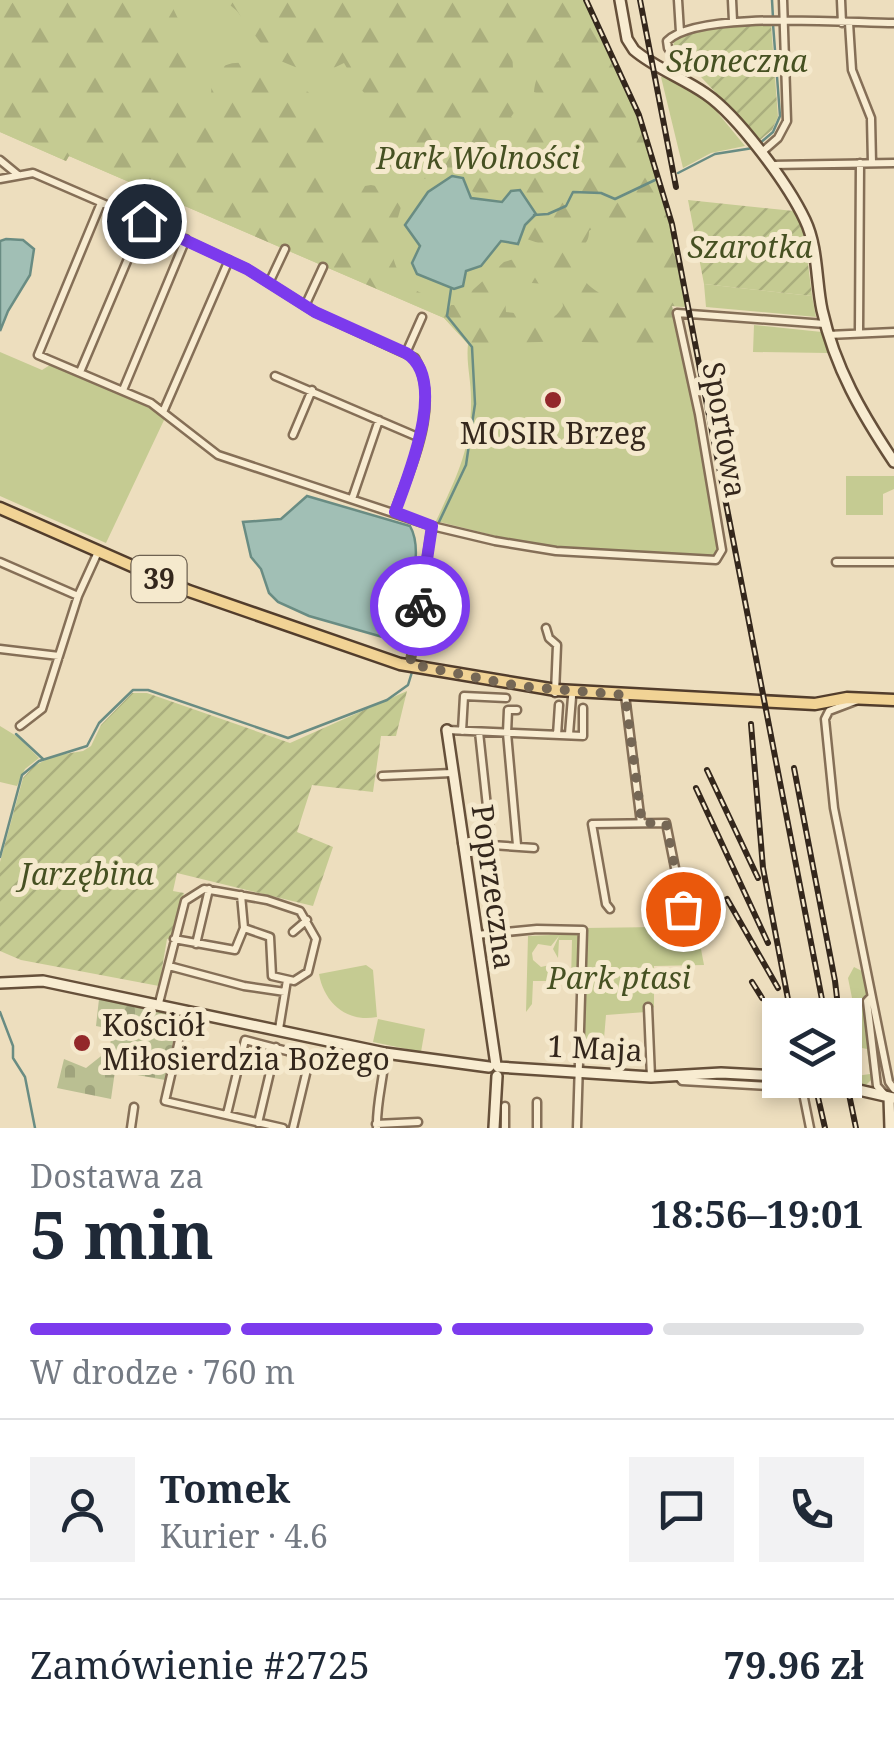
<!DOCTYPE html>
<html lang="pl">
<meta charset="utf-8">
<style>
body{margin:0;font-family:"Noto Serif",serif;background:#f2f2f3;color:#1f2937;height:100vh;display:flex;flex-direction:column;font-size:38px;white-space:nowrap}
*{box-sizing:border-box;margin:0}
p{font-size:32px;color:#747a83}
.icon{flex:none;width:55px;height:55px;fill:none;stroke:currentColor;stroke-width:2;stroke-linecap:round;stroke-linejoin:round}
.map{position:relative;height:1128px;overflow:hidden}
.panel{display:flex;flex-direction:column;background:#fff;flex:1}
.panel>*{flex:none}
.tools{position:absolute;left:762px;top:998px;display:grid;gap:20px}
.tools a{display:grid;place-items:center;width:100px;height:100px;border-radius:0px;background:#fff;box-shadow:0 5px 15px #0003;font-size:50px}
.pin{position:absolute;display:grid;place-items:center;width:85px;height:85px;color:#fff;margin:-42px;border:5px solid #fff;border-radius:50%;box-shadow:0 2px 10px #0007}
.courier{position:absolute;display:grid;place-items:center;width:100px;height:100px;margin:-50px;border:8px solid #7c3aed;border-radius:50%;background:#fff;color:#222;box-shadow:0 2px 12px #0007}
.head em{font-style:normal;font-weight:700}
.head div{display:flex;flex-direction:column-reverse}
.head{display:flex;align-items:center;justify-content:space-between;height:170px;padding:0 30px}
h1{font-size:65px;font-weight:700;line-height:75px}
.bar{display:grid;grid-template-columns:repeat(4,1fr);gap:15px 10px;align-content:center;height:120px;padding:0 30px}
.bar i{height:12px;border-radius:8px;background:#e0e1e3}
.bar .current{background:#7c3aed}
.bar p{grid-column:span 4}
.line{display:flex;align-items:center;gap:25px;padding:0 30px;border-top:2px solid #e0e1e3}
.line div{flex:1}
.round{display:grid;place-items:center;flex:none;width:105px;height:105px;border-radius:0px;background:#f2f2f3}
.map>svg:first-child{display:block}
</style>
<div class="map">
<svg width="894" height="1128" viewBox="0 0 894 1128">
<defs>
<pattern id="forest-firs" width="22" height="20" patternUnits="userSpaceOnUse" patternTransform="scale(2.5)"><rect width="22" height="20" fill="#c5cb92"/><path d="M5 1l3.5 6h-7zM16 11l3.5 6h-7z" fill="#aaae7d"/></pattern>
<pattern id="cemetery-stones" width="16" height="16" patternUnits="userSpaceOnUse" patternTransform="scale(2.5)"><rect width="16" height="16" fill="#babf92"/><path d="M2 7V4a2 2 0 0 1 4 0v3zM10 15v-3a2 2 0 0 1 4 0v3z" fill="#a0a47d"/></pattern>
<pattern id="garden-furrows" width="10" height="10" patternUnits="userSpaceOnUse" patternTransform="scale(2.5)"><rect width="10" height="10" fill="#c5cb92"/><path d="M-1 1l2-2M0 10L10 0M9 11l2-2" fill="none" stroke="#aaae7d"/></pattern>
</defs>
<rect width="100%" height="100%" fill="#eddebe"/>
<path fill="#c5cb92" d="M0 0H584C636 96 668 200 687 307L672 306 681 351 686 357 722 555 716 560 556 551 436 521C456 478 472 448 471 399 471 378 466 364 468 344L444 318 69 156 66 161 0 132Z
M661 77H666L708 101 745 146 711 153 683 168Z
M704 284 812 296 816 317 706 307Z
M754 325 822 332 828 353 753 352Z
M0 352 42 370 50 365 146 406 165 418 106 543 0 496Z
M846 476H894V489L883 494V515H846Z
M0 726 18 737 39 758 25 769 17 786 0 782Z
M658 927 697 928 704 965 654 966V1007L646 1012 606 1015 602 1062 583 1063 585 928Z
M573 931 581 934 578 982 571 981 572 940H559L558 958 553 949 559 936 551 946 538 944 532 953 533 960 541 967 558 963 557 981H533L532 1004 526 1012 528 936 572 934Z
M366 965 373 970 377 1017C347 1023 324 1003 319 974Z
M854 967 864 972 868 990 863 1002 873 1078 865 1086 851 1084 849 1077 870 1074 867 1049 862 1048 848 978Z
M378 1019 425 1029 421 1052 373 1042Z"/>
<path fill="url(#forest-firs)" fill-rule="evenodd" d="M15 0H169L184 31 188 82 200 99 210 125 214 120C212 106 208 86 216 74 233 46 290 77 308 92 314 97 317 104 321 111 336 138 310 170 340 190L371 185 381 187 380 171 396 160 379 109 356 84 344 63 317 76 271 57 237 11 224 0H474L480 13 490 0H584C636 96 668 200 687 307L672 306 681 351C635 346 586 340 539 342 515 343 493 345 468 344L444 318 69 156 66 161 0 132V10L3 12ZM544 46 556 53 559 61C542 68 536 73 534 92L552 101 516 121 511 117 515 111 512 48 537 50ZM440 174 462 175 469 181V189C487 203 501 184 521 188L535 209 548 211 549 216C534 218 526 222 524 238L541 244 549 263 527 274 521 282C540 284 562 282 563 306 550 331 528 313 506 312L505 299 528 269 527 255 504 262 456 305H445L405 285C385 248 391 243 401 207 404 197 402 193 408 184ZM603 221 618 227C623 249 637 262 620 283L623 290 618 297C597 298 572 277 579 253 583 243 589 244 589 231Z"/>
<path fill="url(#cemetery-stones)" d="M99 999 179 1014 165 1080 115 1071 111 1099 57 1088 64 1059 86 1068 110 1049 111 1036 106 1028 96 1026Z"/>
<path fill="url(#garden-furrows)" d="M732 23 771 24 778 117 772 130 760 140 673 47 675 37Z
M688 200 794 211 804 232 812 296 704 284Z
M407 691 396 736H381L373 792 312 785 297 832 333 847 313 906 177 873 173 891 184 893 171 938 167 939 159 986 21 960 0 951V862L23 778 34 766 53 756 83 751 91 746 101 725 132 693H147L290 743Z"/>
<path fill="#a1bfb5" stroke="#698c83" stroke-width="2.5" d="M452 176 463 178 471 198 502 202 511 191 520 190 536 214 525 225 518 244 501 241 481 266 466 271 463 286 454 289 417 274 412 263 420 246 405 225 428 192Z
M6 239 23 240 34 249 30 275 8 311 0 331V241Z
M307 496 410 526C426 554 405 611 393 640L309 616 278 602 269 593 261 569 251 557 243 522 281 519Z"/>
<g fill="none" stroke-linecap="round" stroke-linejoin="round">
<path stroke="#698c83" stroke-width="2.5" d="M772 0 773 18
M759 144 773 132 780 116 773 24
M678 173 715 154 753 148
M534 215 548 214 566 206 573 192 601 193 615 199 655 180
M439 522 466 465 475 404 472 347 447 316 451 289
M16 734 43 759
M0 857 22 775 39 761 87 746 99 723 133 690H148L288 738 387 700 408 685 412 672
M0 1012 13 1046V1058L25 1077 35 1128"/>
<path stroke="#c8b99e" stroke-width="9" stroke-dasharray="9 4.5" stroke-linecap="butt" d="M803 1080 850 1088"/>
<g stroke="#856f57" stroke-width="11">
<path id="street" d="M678 0 680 32
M732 0 733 21
M841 0 842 23
M849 23 852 70 871 118 872 163
M673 74 678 63 668 48 667 41C697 10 848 23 894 23
M762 152 778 138 787 121 783 0
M0 160 17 174
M771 165 894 163
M0 179 33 173 144 221 247 269 315 312 415 358C442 404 411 466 395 511
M101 203 38 355 151 403 218 455 432 526 495 541 556 551 716 560 722 550 699 414 677 313 825 324
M269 283 285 249
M305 306 323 267
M859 332 860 163
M828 335 894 332
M406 353 422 317
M80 372 144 221
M275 376 420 438
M123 390 186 239
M163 412 229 260
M293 435 312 390
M352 499 379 420
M0 562 78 596
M836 562H894
M546 628 549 638 557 645 555 693
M0 649 59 656
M410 664 432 526
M625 695 641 823
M858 700 829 711 825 719 834 808 889 1082 894 1089
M20 726 42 709 78 596 98 552
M447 730 583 736V708
M462 731 464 696 506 698
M479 732 491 844
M569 734 572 697
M557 735 559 705
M382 776 452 773
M462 843 534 848
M517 845 507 733 508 710H517
M610 909 606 904 592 824 666 823 687 928
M293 932 307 920
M476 935 537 929 583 930 577 1128
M174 939 235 950 244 928 241 895
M196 944 209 889
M169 966 244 986 285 992
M871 997 867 1001 877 1086 885 1095
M159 1003 185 901 204 889 267 900 300 911 316 939 308 972 294 981 272 976 270 937 244 928
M648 1007 651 1077
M186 1010 165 1101 283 1128
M279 1029 287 980
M678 1076 682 1081 802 1088 810 1128
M227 1114 245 1040 310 1057 293 1128
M258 1123 276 1047
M376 1124 418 1122
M131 1128 134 1107
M377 1128C376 1102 384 1079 385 1053
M505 1128V1106
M537 1128V1102"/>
</g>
<g stroke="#66503a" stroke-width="14">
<path id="secondary" d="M620 0 627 39 634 50C655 68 683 78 706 94 738 116 788 184 805 220 818 247 816 282 822 310 835 368 862 414 894 462
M447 730 496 1065
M0 983 43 981 385 1053 489 1067
M498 1067 651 1077 721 1073 780 1076
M850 1088 894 1098
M889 1097 890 1128
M494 1128 497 1076"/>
</g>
<g stroke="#523d2c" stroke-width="15">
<path id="primary" d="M0 508 189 591 400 664 556 690 815 704 847 698 894 700"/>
</g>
<use href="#street" stroke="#f8ecd1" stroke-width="6"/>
<use href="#secondary" stroke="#f8ecd1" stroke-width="9"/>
<use href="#primary" stroke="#f1d395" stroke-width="10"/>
<g stroke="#34271c" stroke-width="6">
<path id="rail" d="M586 0 639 115 672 224 825 1015
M640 0 676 187
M751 724 763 868 791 1015
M794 768 835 981 839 1015
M707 770 758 878
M696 788 768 943
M727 899 778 988
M752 982 762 998
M845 1075 856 1128
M814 1080 825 1128"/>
</g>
<use href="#rail" stroke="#f5e9cd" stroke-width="2.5" stroke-dasharray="8" stroke-linecap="butt"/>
</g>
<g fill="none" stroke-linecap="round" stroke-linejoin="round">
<path stroke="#756755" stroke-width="10" stroke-dasharray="0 18" d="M420 606 410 664 518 686 625 695 642 823H666L683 909"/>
<path stroke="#7c3aed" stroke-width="12" d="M144 221 247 269 315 312 406 353C449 379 408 476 395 512L432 526 420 606"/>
</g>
<g fill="#93282a" stroke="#f5e9cd" stroke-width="4">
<circle cx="553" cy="400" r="10"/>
<circle cx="82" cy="1043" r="10"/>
</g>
<g text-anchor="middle" stroke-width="10" stroke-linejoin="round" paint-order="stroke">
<rect fill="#f5e9cd" stroke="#6e6151" stroke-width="2.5" x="131.5" y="556" width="55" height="46" rx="8"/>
<g font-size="28" font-weight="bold" fill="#34271c">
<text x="159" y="589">39</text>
</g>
<g font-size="30" font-style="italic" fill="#465122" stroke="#f5e9cd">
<text x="737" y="72">Słoneczna</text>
<text x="478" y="169">Park Wolności</text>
<text x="750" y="258">Szarotka</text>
<text x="87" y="885">Jarzębina</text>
<text x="619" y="989">Park ptasi</text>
</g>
<g font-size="30" fill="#34271c" stroke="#f5e9cd">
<text transform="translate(724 430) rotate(80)" y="10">Sportowa</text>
<text transform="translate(493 887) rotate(82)" y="10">Poprzeczna</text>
<text transform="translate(595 1049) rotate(3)" y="10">1 Maja</text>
</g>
<g font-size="30" fill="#34271c" stroke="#f5e9cd">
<text x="553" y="444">MOSIR Brzeg</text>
<text x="102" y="1036" text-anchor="start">Kościół<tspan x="102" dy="34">Miłosierdzia Bożego</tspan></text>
</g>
</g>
</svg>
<div class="tools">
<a><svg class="icon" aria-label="layers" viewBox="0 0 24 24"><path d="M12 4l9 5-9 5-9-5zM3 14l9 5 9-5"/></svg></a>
</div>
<div class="pin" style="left:683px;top:909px;background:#ea580c"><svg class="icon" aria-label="bag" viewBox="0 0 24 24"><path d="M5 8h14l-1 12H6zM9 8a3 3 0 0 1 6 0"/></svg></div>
<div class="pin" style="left:144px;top:221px;background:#1f2937"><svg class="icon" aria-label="home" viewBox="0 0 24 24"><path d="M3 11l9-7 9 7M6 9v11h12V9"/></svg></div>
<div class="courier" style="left:420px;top:606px"><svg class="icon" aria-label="bike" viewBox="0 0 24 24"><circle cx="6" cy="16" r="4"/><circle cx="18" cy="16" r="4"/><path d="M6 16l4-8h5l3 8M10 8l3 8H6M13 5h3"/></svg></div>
</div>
<section class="panel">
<div class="head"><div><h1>5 min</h1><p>Dostawa za</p></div><em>18:56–19:01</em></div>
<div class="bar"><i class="current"></i><i class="current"></i><i class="current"></i><i></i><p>W drodze · 760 m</p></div>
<div class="line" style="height:180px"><a class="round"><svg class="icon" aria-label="person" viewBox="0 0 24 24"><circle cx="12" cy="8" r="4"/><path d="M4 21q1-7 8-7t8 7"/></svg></a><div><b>Tomek</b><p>Kurier · 4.6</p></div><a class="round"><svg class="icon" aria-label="chat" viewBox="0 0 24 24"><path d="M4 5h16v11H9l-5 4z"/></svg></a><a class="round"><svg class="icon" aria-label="phone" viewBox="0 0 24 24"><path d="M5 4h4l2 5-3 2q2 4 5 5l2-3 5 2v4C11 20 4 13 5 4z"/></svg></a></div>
<div class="line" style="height:130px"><div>Zamówienie #2725</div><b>79.96 zł</b></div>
</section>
